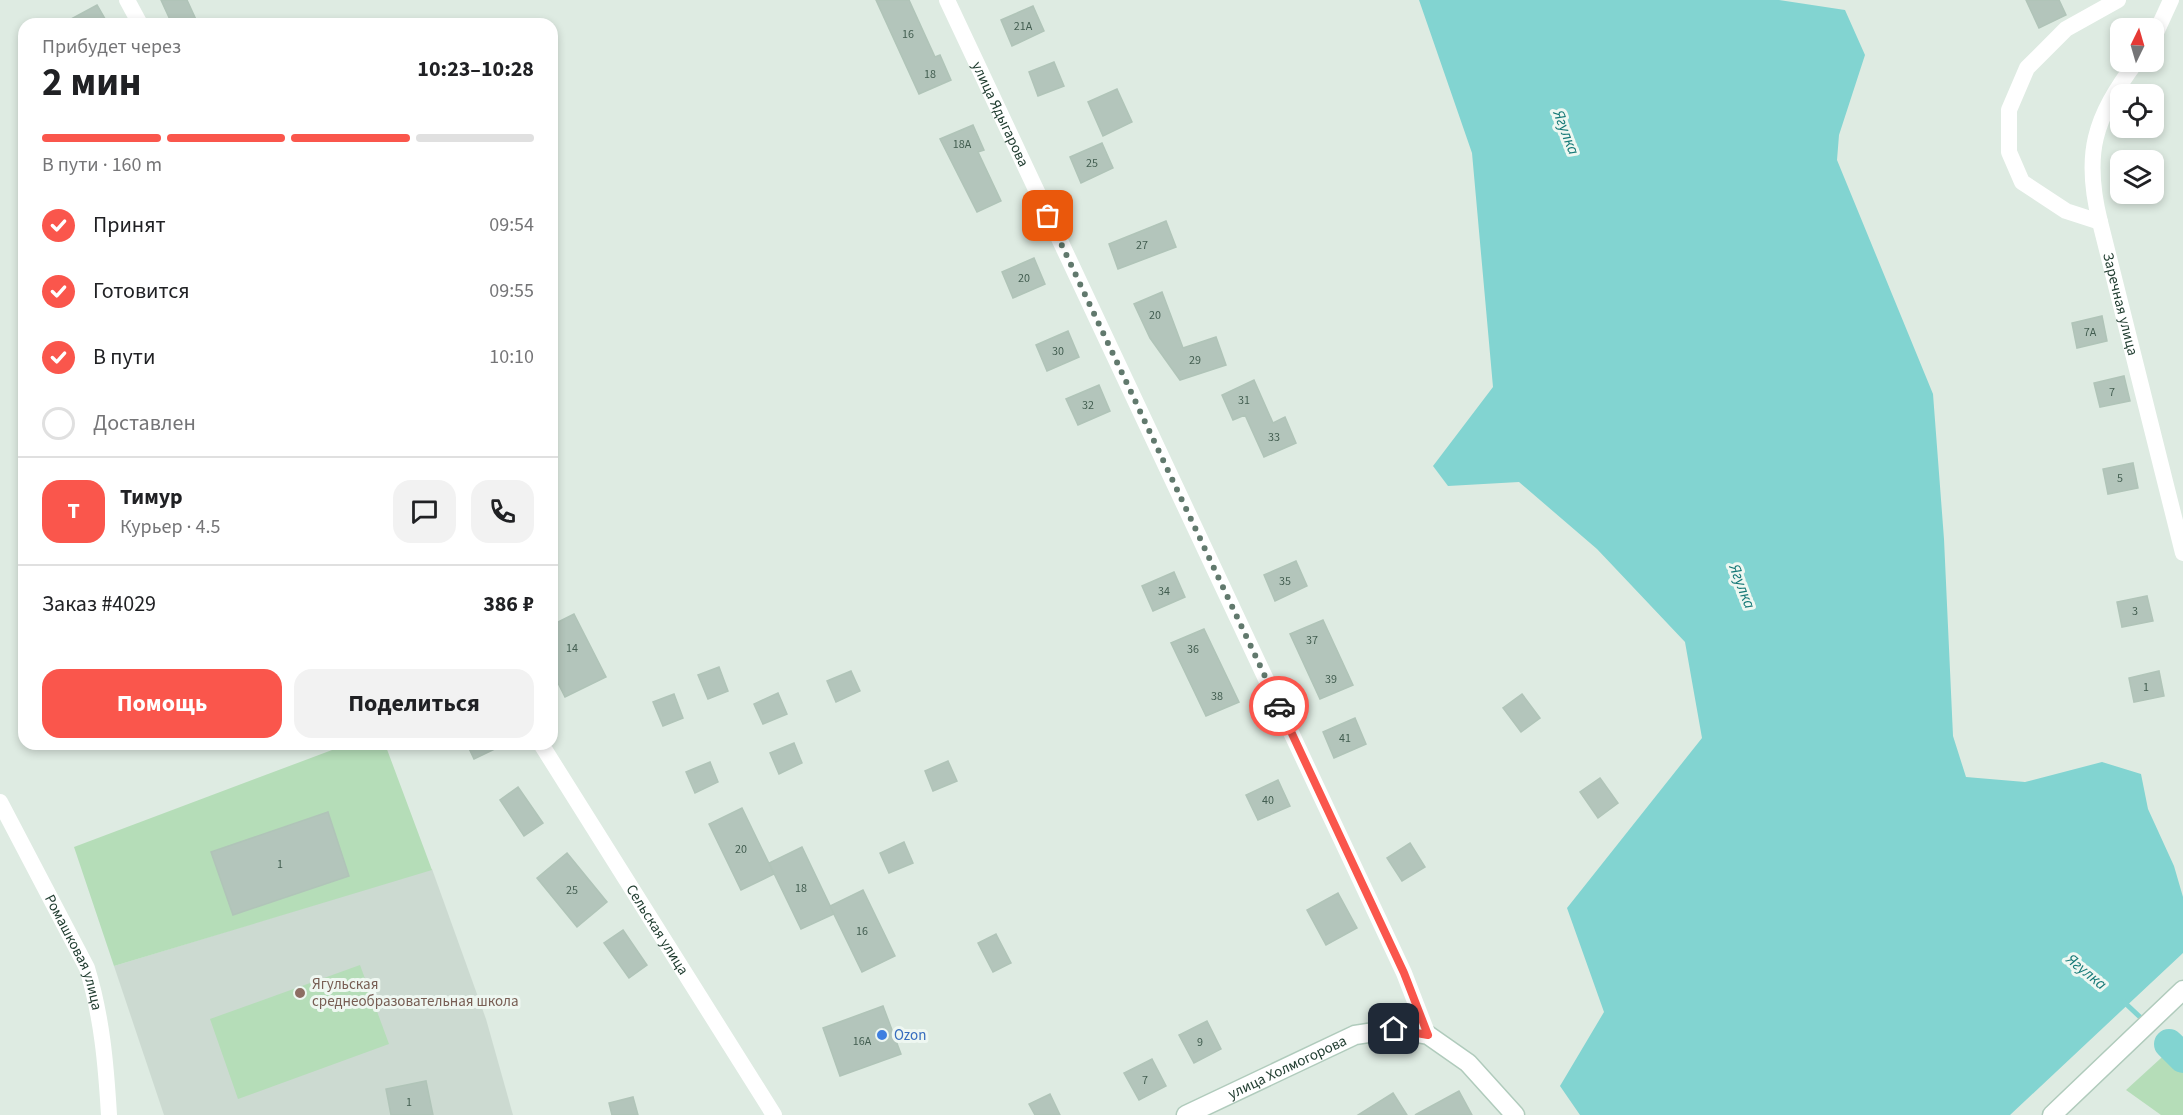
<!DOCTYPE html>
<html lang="ru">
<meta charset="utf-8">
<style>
body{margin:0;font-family:"Source Sans 3",sans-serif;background:#f2f2f2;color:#202124;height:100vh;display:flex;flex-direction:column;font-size:22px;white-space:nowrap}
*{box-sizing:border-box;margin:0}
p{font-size:20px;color:#757577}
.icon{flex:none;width:33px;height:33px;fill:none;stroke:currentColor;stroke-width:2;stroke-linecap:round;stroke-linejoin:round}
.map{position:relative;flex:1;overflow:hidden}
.details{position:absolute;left:18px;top:18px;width:540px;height:732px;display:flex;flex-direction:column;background:#fff;border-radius:18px;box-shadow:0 3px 9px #0003}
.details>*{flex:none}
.needle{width:39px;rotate:5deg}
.buttons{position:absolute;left:2110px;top:18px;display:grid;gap:12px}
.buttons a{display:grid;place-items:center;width:54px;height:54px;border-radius:12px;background:#fff;box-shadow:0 3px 9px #0003;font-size:30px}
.pin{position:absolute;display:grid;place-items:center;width:51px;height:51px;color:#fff;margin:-26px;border-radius:12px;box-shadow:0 3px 9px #0006}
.courier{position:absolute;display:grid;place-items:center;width:60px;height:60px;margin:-30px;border:4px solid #fa564c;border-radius:50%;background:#fff;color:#222;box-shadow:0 2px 8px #0007}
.head em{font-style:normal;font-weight:700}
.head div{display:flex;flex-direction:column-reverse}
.head{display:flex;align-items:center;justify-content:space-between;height:102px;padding:0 24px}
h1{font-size:39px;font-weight:700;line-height:45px}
.bar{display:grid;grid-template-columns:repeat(4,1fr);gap:9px 6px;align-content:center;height:72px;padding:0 24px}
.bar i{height:8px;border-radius:4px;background:#e0e0e0}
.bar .active{background:#fa564c}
.bar p{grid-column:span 4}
.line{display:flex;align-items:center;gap:15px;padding:0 24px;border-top:2px solid #e0e0e0}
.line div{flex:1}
.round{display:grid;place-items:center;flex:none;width:63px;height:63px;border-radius:18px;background:#f2f2f2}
ol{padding:0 24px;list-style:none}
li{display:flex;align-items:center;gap:18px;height:66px}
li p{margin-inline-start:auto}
li .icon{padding:6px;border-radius:50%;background:#fa564c;color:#fff;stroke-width:4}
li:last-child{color:#757577}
li i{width:33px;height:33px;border:3px solid #e0e0e0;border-radius:50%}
.button{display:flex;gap:12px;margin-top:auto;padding:12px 24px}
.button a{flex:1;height:69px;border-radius:18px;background:#fa564c;color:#fff;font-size:24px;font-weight:700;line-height:69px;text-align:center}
.button a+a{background:#f2f2f2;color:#202124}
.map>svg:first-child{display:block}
</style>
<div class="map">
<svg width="2183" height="1115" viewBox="0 0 2183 1115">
<rect width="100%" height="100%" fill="#deebe2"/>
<path fill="#ccdad1" d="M432 869 486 1019 513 1115H164L114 966Z"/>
<path fill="#b5ddb8" d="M348 744H385L432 870 114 966 74 847Z
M360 965 389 1044 238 1099 210 1019Z
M2183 1038V1115H2161L2126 1090Z"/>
<path fill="#82d4d1" d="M1419 0H1779L1845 10 1865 55 1839 135 1837 160 1933 394 1944 539 1953 736 1966 777 2025 782 2102 762 2141 774 2148 809 2174 866 2183 897V953L2010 1115H1580L1560 1086 1604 1012 1567 908 1702 738 1685 642 1597 549 1519 482 1448 486 1433 466 1493 387 1472 153Z"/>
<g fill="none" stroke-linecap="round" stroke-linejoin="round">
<path stroke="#82d4d1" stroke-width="5" d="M2124 1002 2140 1017"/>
<path stroke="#82d4d1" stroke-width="30" d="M2169 1044 2183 1058"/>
</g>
<path fill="#b3c5bb" stroke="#b0c4b8" stroke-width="1.5" d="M161 0H187L198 24H172Z
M876 0H909L935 57 940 55 951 80 919 94Z
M2026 0H2059L2066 15 2039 28Z
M97 5 108 24H62Z
M1033 6 1044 31 1012 46 1001 20Z
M1054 62 1064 86 1038 96 1029 72Z
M1117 89 1132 122 1103 136 1088 102Z
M973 125 984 150 978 152 1001 201 977 212 940 139Z
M1102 143 1113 168 1081 183 1070 157Z
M1166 221 1176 247 1118 269 1109 244Z
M1034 258 1045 284 1013 298 1002 272Z
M1162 292 1183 348 1216 337 1226 365 1180 380 1150 338 1134 304Z
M2102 316 2107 341 2077 348 2072 323Z
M1068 331 1079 357 1047 371 1036 345Z
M2124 376 2130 401 2100 407 2094 383Z
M1254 380 1273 423 1285 417 1296 443 1264 457 1245 415 1233 420 1222 395Z
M1099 385 1110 411 1078 425 1066 399Z
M2133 463 2138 488 2108 494 2103 469Z
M1296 561 1307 586 1275 601 1264 575Z
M1174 572 1185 597 1153 611 1142 586Z
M2147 596 2153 621 2122 627 2117 602Z
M574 614 606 677 565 697 552 671V625Z
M1323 620 1353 685 1320 699 1290 634Z
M1204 629 1239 702 1206 716 1171 643Z
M719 667 728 691 708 699 698 675Z
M851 671 860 691 836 702 827 681Z
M2159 671 2164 696 2134 702 2129 678Z
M778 693 787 714 763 724 754 704Z
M674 694 683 718 663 726 653 702Z
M1522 694 1540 718 1521 732 1503 708Z
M1355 718 1366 744 1334 758 1323 732Z
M794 743 802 763 779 774 770 753Z
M467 744H505L474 759Z
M948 761 957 781 933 791 925 771Z
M710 762 718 782 695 793 686 772Z
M1600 778 1618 803 1598 818 1580 792Z
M1278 780 1290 806 1258 820 1246 795Z
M518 787 543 823 524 836 500 800Z
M742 808 774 874 741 890 709 824Z
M328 812 349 876 233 915 211 852Z
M904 842 913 863 889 873 880 853Z
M1410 843 1425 867 1402 881 1387 858Z
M802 847 834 914 801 929 769 863Z
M567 853 607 902 577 927 537 878Z
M863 890 895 956 862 972 830 906Z
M1338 893 1357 928 1326 945 1307 910Z
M623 930 647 965 629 978 604 943Z
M996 934 1011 963 993 972 978 943Z
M883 1006 901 1054 840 1076 823 1028Z
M1207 1021 1221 1049 1194 1063 1179 1035Z
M1152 1059 1166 1086 1139 1100 1124 1073Z
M426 1081 433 1115H391L386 1089Z
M1459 1091 1472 1115H1415Z
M1393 1093 1407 1115H1358Z
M1050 1094 1060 1115H1035L1029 1104Z
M633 1097 638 1115H612L609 1103Z"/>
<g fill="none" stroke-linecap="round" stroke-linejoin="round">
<g stroke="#b0cbbc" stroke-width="21">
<g id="secondary">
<path id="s5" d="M1186 1115 1355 1035 1394 1029 1428 1035 1468 1063 1515 1115"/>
<path d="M2052 1115 2183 990"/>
</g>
</g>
<g stroke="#fff" stroke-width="16">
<path d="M127 0 140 24"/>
<path id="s1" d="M947 0 1404 973 1428 1035"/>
<path d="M2154 37 2171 0"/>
<path id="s2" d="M2136 62C2094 118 2083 154 2100 222L2183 553"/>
<path d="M2100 222 2066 211 2022 182 2009 152V110L2027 68 2066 29 2118 0"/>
<path id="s3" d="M541 744 774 1115"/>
<path id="s4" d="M0 802 87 968C102 1017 106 1065 109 1115"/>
</g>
<use href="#secondary" stroke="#fff" stroke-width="18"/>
</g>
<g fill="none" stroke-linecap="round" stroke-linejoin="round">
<path stroke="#61796d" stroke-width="6" stroke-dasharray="0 10.8" d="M1048 216 1279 706"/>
<path stroke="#fa564c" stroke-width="8" d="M1279 706 1404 973 1428 1035 1394 1029"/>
</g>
<circle fill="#8d6e63" stroke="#eef7f1" stroke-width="2" cx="300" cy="993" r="6"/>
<circle fill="#3f7fe0" stroke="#eef7f1" stroke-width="2" cx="882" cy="1035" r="6"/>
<g text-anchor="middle" stroke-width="6" stroke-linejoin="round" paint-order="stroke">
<g font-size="12" fill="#435e51">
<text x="1023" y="30">21А</text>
<text x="908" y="38">16</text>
<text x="930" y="78">18</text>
<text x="962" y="148">18А</text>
<text x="1092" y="167">25</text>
<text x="1142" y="249">27</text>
<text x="1024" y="282">20</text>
<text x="1155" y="319">20</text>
<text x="2090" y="336">7А</text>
<text x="1058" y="355">30</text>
<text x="1195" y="364">29</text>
<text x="2112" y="396">7</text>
<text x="1244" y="404">31</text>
<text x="1088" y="409">32</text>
<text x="1274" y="441">33</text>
<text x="2120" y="482">5</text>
<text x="1285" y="585">35</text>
<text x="1164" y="595">34</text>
<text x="2135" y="615">3</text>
<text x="1312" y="644">37</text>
<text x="572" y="652">14</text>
<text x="1193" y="653">36</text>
<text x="1331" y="683">39</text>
<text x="2146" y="691">1</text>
<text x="1217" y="700">38</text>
<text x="1345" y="742">41</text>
<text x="1268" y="804">40</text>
<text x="741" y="853">20</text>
<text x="280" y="868">1</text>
<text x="801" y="892">18</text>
<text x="572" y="894">25</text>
<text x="862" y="935">16</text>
<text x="862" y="1045">16А</text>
<text x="1200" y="1046">9</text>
<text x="1145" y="1084">7</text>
<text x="409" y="1106">1</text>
</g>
<g font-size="15" fill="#1e3b2e" stroke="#eef7f1">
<text dy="5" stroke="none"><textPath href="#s1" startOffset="126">улица Ядыгарова</textPath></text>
<text dy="5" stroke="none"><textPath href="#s2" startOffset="256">Заречная улица</textPath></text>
<text dy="5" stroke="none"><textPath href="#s3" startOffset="219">Сельская улица</textPath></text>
<text dy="5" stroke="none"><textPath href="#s4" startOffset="168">Ромашковая улица</textPath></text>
<text dy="5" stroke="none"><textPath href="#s5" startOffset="112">улица Холмогорова</textPath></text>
</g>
<g font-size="15" fill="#785e54" stroke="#eef7f1" text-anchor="start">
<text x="312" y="989">Ягульская<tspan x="312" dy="17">среднеобразовательная школа</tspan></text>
</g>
<g font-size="15" fill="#366cbe" stroke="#eef7f1" text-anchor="start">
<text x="894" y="1040">Ozon</text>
</g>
<g font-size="16" font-style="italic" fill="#167977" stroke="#eef7f1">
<text transform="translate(1567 132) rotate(69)" y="6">Ягулка</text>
<text transform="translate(1743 586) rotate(69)" y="6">Ягулка</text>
<text transform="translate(2087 971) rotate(39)" y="6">Ягулка</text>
</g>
</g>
</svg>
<div class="buttons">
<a><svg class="needle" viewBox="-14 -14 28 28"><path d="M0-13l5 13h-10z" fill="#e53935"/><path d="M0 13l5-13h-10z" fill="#757577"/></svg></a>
<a><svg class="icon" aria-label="locate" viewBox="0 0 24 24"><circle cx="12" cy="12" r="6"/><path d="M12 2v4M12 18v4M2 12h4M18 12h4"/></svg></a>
<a><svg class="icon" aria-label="layers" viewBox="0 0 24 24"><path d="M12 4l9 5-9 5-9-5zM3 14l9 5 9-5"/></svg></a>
</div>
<div class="pin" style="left:1048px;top:216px;background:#ea580c"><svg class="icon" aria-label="bag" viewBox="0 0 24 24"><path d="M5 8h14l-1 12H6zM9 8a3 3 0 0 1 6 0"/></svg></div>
<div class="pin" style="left:1394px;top:1029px;background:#1f2937"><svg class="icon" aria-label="home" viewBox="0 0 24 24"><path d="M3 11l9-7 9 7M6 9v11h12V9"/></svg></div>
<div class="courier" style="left:1279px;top:706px"><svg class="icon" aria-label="car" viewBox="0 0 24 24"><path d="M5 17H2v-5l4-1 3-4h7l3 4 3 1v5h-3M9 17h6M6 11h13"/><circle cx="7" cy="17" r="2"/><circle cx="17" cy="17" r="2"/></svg></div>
<section class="details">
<div class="head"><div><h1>2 мин</h1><p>Прибудет через</p></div><em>10:23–10:28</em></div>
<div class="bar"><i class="active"></i><i class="active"></i><i class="active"></i><i></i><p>В пути · 160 m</p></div>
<ol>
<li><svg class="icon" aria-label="check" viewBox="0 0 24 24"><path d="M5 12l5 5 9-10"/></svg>Принят<p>09:54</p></li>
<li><svg class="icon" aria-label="check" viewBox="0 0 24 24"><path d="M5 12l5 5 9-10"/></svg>Готовится<p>09:55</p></li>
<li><svg class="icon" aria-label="check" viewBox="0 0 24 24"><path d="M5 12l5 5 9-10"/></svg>В пути<p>10:10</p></li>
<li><i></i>Доставлен</li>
</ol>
<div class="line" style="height:108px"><b class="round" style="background:#fa564c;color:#fff">Т</b><div><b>Тимур</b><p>Курьер · 4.5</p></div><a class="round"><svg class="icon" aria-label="chat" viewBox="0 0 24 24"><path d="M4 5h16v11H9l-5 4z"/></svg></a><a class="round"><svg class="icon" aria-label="phone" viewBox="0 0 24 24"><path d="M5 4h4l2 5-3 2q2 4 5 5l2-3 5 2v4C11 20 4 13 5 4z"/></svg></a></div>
<div class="line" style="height:78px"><div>Заказ #4029</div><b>386 ₽</b></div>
<div class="button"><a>Помощь</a><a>Поделиться</a></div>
</section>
</div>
